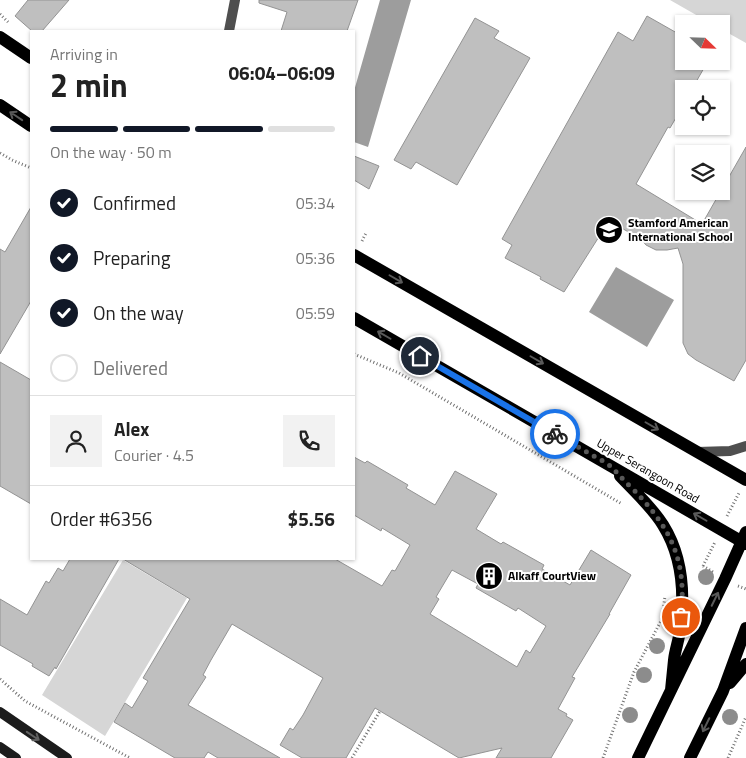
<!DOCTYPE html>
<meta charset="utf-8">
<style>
body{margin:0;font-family:"Titillium Web",sans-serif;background:#f2f2f2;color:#222;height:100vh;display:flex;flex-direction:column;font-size:19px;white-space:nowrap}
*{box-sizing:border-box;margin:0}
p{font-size:16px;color:#767676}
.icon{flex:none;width:28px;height:28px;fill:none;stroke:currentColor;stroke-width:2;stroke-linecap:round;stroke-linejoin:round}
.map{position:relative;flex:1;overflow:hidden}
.drawer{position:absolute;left:30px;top:30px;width:325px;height:530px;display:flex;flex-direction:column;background:#fff;border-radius:0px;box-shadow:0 1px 4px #0004}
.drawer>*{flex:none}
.needle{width:32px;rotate:113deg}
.fabs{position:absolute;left:675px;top:15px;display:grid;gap:10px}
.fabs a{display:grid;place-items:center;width:55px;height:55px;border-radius:0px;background:#fff;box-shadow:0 1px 4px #0004;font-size:25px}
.pin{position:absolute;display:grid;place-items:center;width:42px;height:42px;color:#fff;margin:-21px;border:2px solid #fff;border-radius:50%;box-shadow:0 1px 5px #0007}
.courier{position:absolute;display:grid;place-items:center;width:50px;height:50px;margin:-25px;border:4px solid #1a73e8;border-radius:50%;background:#fff;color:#222;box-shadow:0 1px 6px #0007}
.overview em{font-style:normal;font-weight:700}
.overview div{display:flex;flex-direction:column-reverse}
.overview{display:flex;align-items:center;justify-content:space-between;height:85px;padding:0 20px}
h1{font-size:32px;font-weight:700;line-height:38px}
.bar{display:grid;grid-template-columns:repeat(4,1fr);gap:8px 5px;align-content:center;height:60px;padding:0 20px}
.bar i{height:6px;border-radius:4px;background:#e0e0e0}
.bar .on{background:#111827}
.bar p{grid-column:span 4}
.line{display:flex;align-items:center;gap:12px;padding:0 20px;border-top:1px solid #e0e0e0}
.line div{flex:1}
.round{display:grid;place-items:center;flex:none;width:52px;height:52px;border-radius:0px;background:#f2f2f2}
ol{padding:0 20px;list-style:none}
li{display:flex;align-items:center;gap:15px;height:55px}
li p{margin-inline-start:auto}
li .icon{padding:5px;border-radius:50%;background:#111827;color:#fff;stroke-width:4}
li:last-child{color:#767676}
li i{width:28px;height:28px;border:2px solid #e0e0e0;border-radius:50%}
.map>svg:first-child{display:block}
</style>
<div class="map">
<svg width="746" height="758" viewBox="0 0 746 758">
<rect width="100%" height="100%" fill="#fff"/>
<path fill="#d6d6d6" d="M670 0H746V43L721 29V24H712Z
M123 560 187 598 105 736 42 695Z"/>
<path fill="#9d9d9d" d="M380 0H411L368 147 354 142V91Z
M616 267 674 300 647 347 589 312Z"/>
<path fill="#bfbfbf" stroke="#939393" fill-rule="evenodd" d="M28 0H69L42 31H32L15 16Z
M259 0H358L347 31H281L287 12 259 3Z
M647 16 684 37V61H692L704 68 692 89H684V104L670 128 668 127 636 184 702 224 746 147V360L734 381 696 360 688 354 683 343V264L678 248 667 250H656L646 245 641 239 609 221 564 292 540 279 541 277 505 258 512 245 502 239 618 32 633 41Z
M475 18 499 31 494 38 530 58 457 185 416 162 411 169 394 160Z
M354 156 379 166 369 189 354 180Z
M31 207V301L0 354V249L5 252Z
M0 362 31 380V504L0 486Z
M354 457 365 463 367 461 408 485 406 488 435 505 455 471 497 494 476 529 501 544 503 542 544 565 542 569 570 585 591 550 631 575 609 614H610L572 677 575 678 558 709 567 714 566 716 573 720 551 758H496L502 748 459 758 375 708 346 758H302L280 745 290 728 293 730 303 715 323 678 232 624 211 660 203 675 206 677 188 705 280 758H218L208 752 204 758H175L114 722 125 703 132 708 148 681 143 678 190 599 123 559H335L382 586 392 570 395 571 410 545 382 528 381 531 354 515ZM452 570 478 584 476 588 516 611 518 608 546 626 530 653 526 650 517 667 430 614 439 599 436 597Z
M70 559H119L56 669 55 667 49 676 32 666 33 664 0 645V599L27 615 46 581 49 583 58 568 63 571Z"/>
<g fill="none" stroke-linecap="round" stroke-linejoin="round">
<path stroke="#717171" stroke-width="3" stroke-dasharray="1 2.5" stroke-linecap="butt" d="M0 14 8 22
M0 153 12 160 31 168
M362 241 366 233
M354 354 399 373 622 504
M727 516 739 493
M703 566 715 542
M703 566 713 572
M738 586 746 589
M0 679 25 701 130 758
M352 758 380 711
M603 758 634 672 662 619 665 596
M728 758 746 717"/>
<path stroke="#4f4f4f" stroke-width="10" d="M229 31 235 0
M697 452 730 451 746 446"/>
<path stroke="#1c1c1c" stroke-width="10" d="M0 712 67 758
M0 747 16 758"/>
<path stroke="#000" stroke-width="12" d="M0 37 31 58
M0 105 31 126
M354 255 746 480
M354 318 746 544
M620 476C635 492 652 507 663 525 683 557 685 594 680 630 679 640 675 650 674 660 673 670 672 680 671 690
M730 683 746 664
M638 758 725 579 746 532
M690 758 723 691 746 628"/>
</g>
<g fill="#8c8c8c">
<circle cx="706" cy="577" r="8"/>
<circle cx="657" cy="646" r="8"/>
<circle cx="644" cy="675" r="8"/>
<circle cx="630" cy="715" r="8"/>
<circle cx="730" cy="717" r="8"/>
</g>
<defs><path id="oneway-shaft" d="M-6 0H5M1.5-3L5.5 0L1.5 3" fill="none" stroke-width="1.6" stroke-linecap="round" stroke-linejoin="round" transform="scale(1.25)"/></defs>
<g stroke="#595959">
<use href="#oneway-shaft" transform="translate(16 116) rotate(-146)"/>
<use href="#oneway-shaft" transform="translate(396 279) rotate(30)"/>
<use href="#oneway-shaft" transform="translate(384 335) rotate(-150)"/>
<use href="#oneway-shaft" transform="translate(537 360) rotate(30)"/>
<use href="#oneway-shaft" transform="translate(652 426) rotate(30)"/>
<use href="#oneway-shaft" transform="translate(700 517) rotate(-150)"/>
<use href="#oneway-shaft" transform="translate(715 599) rotate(-64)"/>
<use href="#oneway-shaft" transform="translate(706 725) rotate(116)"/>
</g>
<use stroke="#606060" href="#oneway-shaft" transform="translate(33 736) rotate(34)"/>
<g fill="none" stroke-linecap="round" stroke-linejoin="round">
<path stroke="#595959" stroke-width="5" stroke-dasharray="0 9" d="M555 434C568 441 580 448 592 455 598 459 604 461 609 465 617 472 623 480 631 487 671 528 687 559 681 617"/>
<path stroke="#1a73e8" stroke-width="6" d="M420 356 555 434"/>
</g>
<defs>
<g id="school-disc" transform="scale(1.4375)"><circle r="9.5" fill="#000" stroke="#fff"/><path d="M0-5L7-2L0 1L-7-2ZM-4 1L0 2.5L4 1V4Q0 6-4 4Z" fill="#fff"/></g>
<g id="building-disc" transform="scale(1.4375)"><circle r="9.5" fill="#000" stroke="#fff"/><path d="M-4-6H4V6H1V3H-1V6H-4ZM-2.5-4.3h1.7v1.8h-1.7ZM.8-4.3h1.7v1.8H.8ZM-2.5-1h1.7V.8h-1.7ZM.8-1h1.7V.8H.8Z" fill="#fff"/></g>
</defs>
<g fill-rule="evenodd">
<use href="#school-disc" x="609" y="230"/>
<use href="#building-disc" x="489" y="576"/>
</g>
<g text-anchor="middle" stroke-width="4" stroke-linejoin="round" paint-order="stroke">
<g font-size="12" font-weight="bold" fill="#000" stroke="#fff" text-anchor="start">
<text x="628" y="227">Stamford American<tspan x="628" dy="14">International School</tspan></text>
<text x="508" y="580">Alkaff CourtView</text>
</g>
<g font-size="12" fill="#000" stroke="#fff">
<text transform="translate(648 471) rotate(30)" y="4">Upper Serangoon Road</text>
</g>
</g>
</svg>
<div class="fabs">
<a><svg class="needle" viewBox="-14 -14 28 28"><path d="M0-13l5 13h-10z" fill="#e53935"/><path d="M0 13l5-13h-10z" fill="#767676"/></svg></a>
<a><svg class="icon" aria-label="locate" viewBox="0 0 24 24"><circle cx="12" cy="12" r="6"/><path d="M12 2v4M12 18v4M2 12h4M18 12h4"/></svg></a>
<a><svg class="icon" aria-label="layers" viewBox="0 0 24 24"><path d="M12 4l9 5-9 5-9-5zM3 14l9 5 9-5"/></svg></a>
</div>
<div class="pin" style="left:681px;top:617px;background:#ea580c"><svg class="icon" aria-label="bag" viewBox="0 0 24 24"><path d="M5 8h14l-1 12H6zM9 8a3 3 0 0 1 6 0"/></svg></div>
<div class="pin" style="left:420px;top:356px;background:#1f2937"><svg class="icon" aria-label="home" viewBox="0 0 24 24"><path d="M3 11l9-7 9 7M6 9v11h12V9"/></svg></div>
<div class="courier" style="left:555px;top:434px"><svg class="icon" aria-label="bike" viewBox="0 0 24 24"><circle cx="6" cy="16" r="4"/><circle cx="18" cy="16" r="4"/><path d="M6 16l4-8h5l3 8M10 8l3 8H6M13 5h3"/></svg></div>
<section class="drawer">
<div class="overview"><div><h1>2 min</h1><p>Arriving in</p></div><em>06:04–06:09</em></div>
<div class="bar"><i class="on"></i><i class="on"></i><i class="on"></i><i></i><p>On the way · 50 m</p></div>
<ol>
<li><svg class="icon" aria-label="check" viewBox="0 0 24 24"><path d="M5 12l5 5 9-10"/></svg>Confirmed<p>05:34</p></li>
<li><svg class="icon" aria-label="check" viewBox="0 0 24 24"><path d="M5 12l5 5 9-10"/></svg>Preparing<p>05:36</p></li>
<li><svg class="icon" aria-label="check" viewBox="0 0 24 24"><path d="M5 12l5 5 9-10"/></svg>On the way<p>05:59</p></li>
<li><i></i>Delivered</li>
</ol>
<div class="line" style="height:90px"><a class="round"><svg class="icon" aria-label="person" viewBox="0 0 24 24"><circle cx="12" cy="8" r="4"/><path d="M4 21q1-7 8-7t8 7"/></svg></a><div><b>Alex</b><p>Courier · 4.5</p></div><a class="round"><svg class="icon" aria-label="phone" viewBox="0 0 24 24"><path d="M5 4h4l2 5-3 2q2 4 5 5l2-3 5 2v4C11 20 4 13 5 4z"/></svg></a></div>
<div class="line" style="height:65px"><div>Order #6356</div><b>$5.56</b></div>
</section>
</div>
